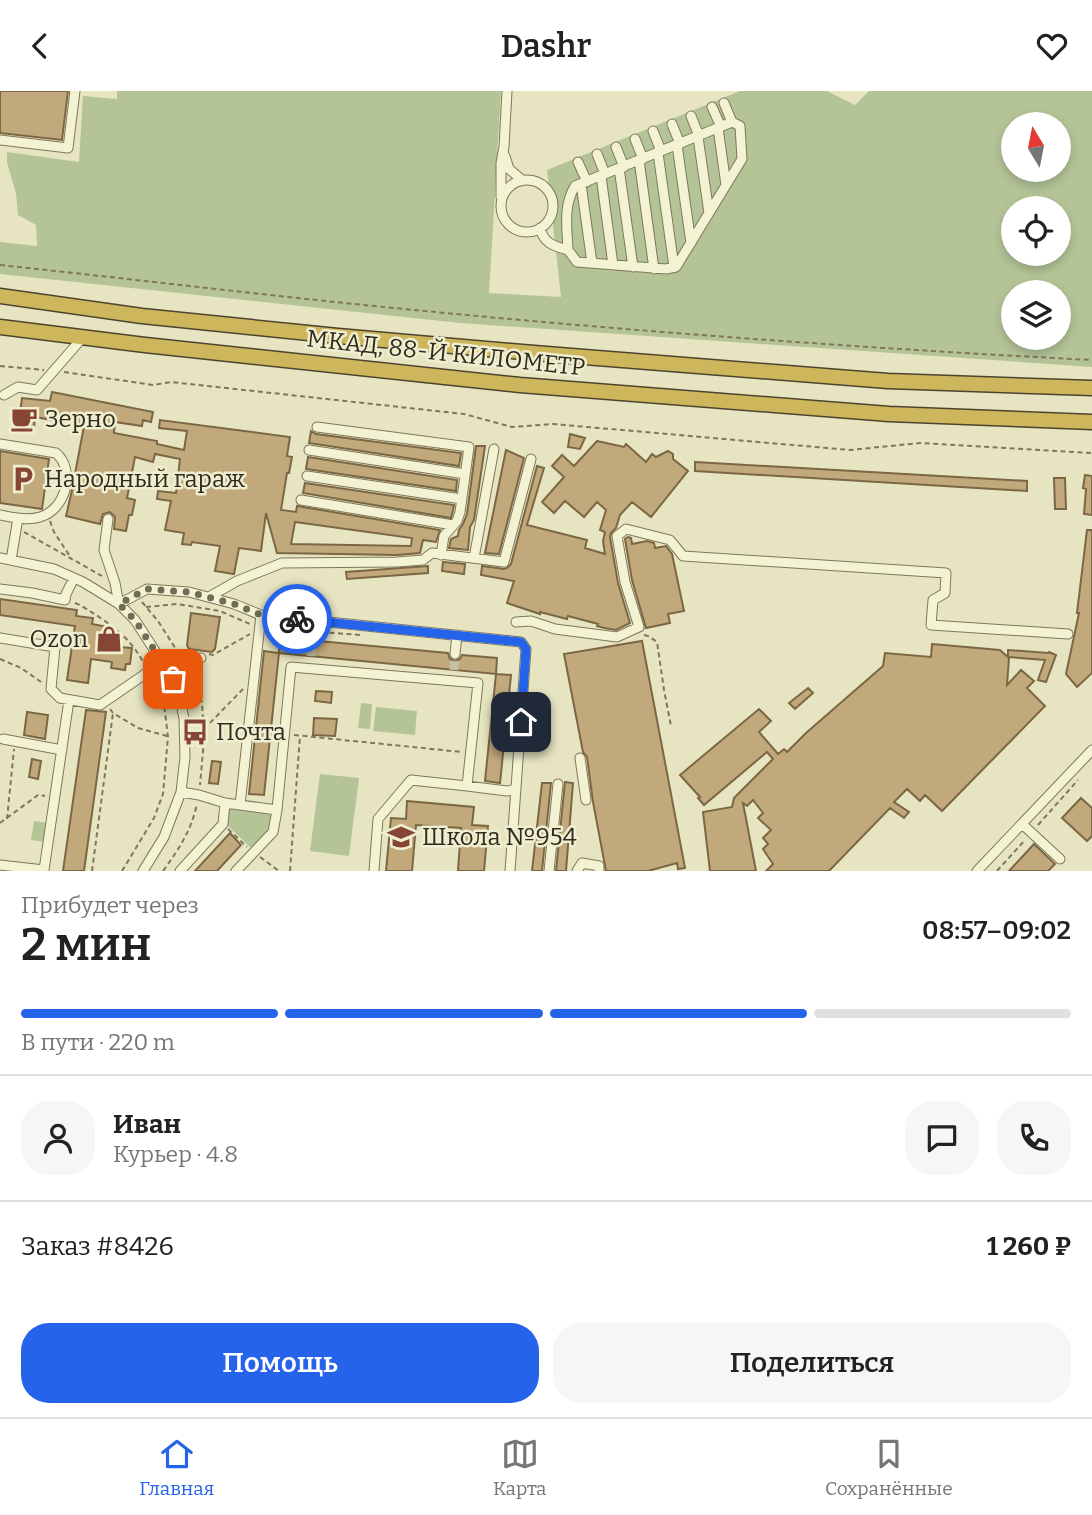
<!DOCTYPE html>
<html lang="ru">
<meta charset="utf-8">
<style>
body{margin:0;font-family:Bitter,serif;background:#f6f6f6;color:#222;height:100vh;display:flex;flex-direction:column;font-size:26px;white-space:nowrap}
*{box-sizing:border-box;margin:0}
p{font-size:23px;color:#767676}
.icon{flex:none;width:38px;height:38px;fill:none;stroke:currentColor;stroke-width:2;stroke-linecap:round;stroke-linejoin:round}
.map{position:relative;height:780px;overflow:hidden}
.panel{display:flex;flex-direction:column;background:#fff;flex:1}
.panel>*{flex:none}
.needle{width:46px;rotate:350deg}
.buttons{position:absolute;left:1001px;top:21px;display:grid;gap:14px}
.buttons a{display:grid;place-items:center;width:70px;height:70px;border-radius:50%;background:#fff;box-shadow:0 4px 10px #0003;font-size:35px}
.pin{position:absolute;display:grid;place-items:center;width:60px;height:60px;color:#fff;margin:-30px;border-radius:14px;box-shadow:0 4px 10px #0006}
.courier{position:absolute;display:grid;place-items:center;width:70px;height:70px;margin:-35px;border:5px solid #2563eb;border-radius:50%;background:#fff;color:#222;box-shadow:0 2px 9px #0007}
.headline em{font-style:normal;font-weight:600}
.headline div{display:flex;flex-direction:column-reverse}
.headline{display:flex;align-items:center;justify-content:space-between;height:119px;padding:0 21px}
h1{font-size:46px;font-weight:600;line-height:52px}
.bar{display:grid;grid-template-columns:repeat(4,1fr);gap:10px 7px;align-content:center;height:84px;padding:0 21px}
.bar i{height:9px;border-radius:5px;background:#e0e0e0}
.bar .on{background:#2563eb}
.bar p{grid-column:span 4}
.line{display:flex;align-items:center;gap:18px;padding:0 21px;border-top:2px solid #e0e0e0}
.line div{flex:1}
.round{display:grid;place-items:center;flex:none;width:74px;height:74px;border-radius:28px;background:#f6f6f6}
.action{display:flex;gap:14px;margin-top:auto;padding:14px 21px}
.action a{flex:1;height:80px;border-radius:28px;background:#2563eb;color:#fff;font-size:28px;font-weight:600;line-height:80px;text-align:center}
.action a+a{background:#f6f6f6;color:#222}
header{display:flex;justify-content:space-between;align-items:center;height:91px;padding:0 21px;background:#fff;font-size:32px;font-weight:600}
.dock{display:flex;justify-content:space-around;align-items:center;height:98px;border-top:2px solid #e0e0e0;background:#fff;font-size:19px;color:#767676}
.dock a{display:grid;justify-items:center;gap:4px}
.dock .on{color:#2563eb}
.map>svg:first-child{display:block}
</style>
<header><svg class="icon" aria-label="back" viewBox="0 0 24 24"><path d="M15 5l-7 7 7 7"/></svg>Dashr<svg class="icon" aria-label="heart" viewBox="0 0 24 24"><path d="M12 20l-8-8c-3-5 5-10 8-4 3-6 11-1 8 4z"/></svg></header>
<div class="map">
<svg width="1092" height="780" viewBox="0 0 1092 780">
<rect width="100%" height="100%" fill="#e7e5c1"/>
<path fill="#b4c497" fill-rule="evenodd" d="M117 0H501L489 202 561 206 547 79 740 0H827L855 14 869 0H1092V276L460 232 0 183V151L37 155 36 134 18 124 16 102 7 72V61L79 71 83 5 117 8ZM1013 33H1059V79H1013ZM1013 117H1059V163H1013ZM1013 201H1059V247H1013Z
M361 612 372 613 370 638 358 637Z
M376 616 417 620 415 644 373 640Z
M320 683 359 687 349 765 310 760Z
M227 715 274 721 270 740 252 758 226 733Z
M34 730 48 732 46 751 31 749Z"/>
<path fill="#c1a97c" stroke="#7b6744" stroke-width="2" fill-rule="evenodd" d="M0 0H68L62 49 0 42Z
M52 301 153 321 151 331 143 329 142 335 115 331 114 342 157 350V353L184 359 187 340 159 337 160 329 290 346 287 365 292 366 289 382H287L281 419 296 421 297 415 440 439 436 451 423 449 420 462 397 464 277 462 266 422 261 460 239 457 234 483 215 480 220 455 192 451 191 454 182 453 184 442 165 439 171 410 157 408 158 400 176 402 180 368 155 363 153 371 135 366 127 407 135 409 132 424H129L126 440 114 438 115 426 110 421 103 423 100 433 66 425 72 399 84 335 35 326 34 338 18 336 22 307 50 310ZM295 431 412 447 411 455 291 453Z
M311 340 316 343 461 362 459 375 309 352Z
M570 343 585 347 580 358 568 356Z
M597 350 624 356 626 353 646 371 652 363 656 366 668 360 673 363V368L688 380 651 426 632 411 620 424 616 437 611 442 610 446 618 492 630 532 616 539 604 537 597 535 598 533 568 525 567 528 540 521V523L507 512 514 490 481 484 482 475 504 478 507 477 511 473 537 375 544 377 527 434 587 449 585 457 605 463 603 450 605 441 600 439 606 419 597 411 584 426 565 410 554 422 542 411 564 386 552 375 562 364 574 375Z
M476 355H485L474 429 470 436 468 459 449 457 451 448 458 445 459 439 463 433 467 423Z
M506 359 524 367 499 463 485 462Z
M0 360 49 368 42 418 0 412Z
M308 366 457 389 456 400 306 378Z
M695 371 1027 390V400L695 380Z
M1085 384 1092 385V424L1084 423 1086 398 1083 397Z
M1054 387H1065L1066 418H1055Z
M305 392 454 414 453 419 451 427 303 402Z
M1087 439H1092V582L1077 596 1066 583 1079 522H1077Z
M628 446 631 447 632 453 647 450 654 452 655 457 666 455 672 463 684 520 668 523 670 532 646 537 632 489 625 448Z
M443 471 465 473 464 483 442 480Z
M428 475V482L347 488 346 481Z
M0 508 77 519 76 525 93 527 92 533 108 536 107 544 120 546 119 556 132 557 130 573H126L125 579 111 577 112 571 91 568 88 592 67 589 75 535 0 524Z
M191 522 220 526 215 558 212 561 189 558 187 554Z
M280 546 305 548 307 554 312 556 317 554 319 550 448 562 450 568 455 570 460 568 462 564 497 567 496 583 279 562Z
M642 550 685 777 678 778 677 772 648 780H606L593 711 587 666 583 661 564 563Z
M932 553 1000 559 1008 566V559L1048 562 1049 561 1056 564 1046 591 1038 589 1045 569 1008 566 1009 567 1007 594 1021 579 1034 590 1027 597 1045 615 942 720 925 704 920 710 907 698 894 711 909 721 904 727 890 717 829 780H766L773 773 763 758 768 753 763 747 771 739 758 727 763 722 753 709 747 715 743 712 756 780H710L703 721 732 716 734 707 773 668 767 661 704 714 698 707 700 706 680 684 759 618 771 630 759 641 778 663 784 658 787 661 806 642 883 575 885 562 931 566Z
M264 560 279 562 264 704 249 703Z
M496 583 511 584 500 692 485 690Z
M808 597 813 602 795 618 789 612Z
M316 600 332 601 331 612 315 610Z
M86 619 106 621 84 780H63Z
M27 621 48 624 45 648 24 644Z
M314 627 337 628 335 645 313 644Z
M32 668 41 670 38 688 29 686Z
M212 670 221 671 218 693 209 692Z
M565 691 573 692 566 780H556Z
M542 692H551L542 780H532Z
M1081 707 1092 717V745L1087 750 1062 727Z
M407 710 474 716 472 734 488 735 484 780H458L461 737 416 734 412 780H386L391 727 406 728Z
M230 742 241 754 217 780H195Z
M1034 753 1055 773 1048 780H1009Z"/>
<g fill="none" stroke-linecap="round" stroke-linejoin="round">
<path stroke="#c2c0a0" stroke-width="9" stroke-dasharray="9 4.5" stroke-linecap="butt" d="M311 565 312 549
M454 579 455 563"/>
<g stroke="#7f775b" stroke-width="11">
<path id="minor" d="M712 16 721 36
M691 25 699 45
M672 33 680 53
M718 37 726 94
M653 40 661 60
M698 46 709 122
M635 48 643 68
M0 49 68 57 75 0
M677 54 691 152
M616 56 624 76
M658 62 674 176
M597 63 605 83
M505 65 509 78 522 89
M639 69 654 178
M578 71 587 91
M619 77 633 176
M601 85 613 174
M501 115a26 26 0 1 1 52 0a26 26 0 1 1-52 0Z
M581 93 592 172
M501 106V72L504 56 507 0
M540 137C544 153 554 155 568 159L577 171 666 178 676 176 742 68 740 35 732 31 724 12
M568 159C567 136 563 115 575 95L732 31
M4 304 18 296 37 299 84 245
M317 336 469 356 460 421 457 430 444 445 441 464
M0 353 56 362C76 379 66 419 40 426 27 430 12 426 0 424
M309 359 465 383
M307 385 462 408
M301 409 453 434
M108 428 104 459 115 492 119 513 147 498 189 501 234 513 261 524 521 551 526 558 510 780
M0 467 54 478 83 491 119 513 135 529 173 588 179 602 184 628 185 666 181 701 164 746 143 780
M474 467 494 358
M11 469 18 427
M0 498 32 502 65 509 66 503 74 487
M209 506 237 490 282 472 397 471 423 469 432 462 504 471 531 368
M516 531 531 530 555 538 617 546 639 536 625 491 617 445 626 438 670 449 683 465 946 482 945 502 933 509 931 534 1068 543
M0 547 55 556 51 598 60 607 100 614 148 581 164 572
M312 549 314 529
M455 563 457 544
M173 588 186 575 201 567
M3 648 62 659
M580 667 586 709
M181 701 199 704 225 712 277 719 273 741 236 780
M240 714 261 524
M277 719 291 576 478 592 467 695 507 700 516 698
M1022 733 1060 768
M0 774 44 779 69 609
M180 780 223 733 225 712
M374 780 378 728 411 689 467 695
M549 780 558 693
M577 780 582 772 599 775V780
M977 780 1092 659"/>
</g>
<g stroke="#4d442f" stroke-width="17">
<path id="highway" d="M0 205 142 225 338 245 534 262 888 290 1092 297
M0 236 145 254 520 294 889 323 1092 331"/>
</g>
<path stroke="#7f775b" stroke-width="2" stroke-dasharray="5 3.5" stroke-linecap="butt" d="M0 174C132 188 263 204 394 217 626 240 859 257 1092 269
M0 275 44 279
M64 281 153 294 171 291 464 323 512 336 553 333 850 359 920 352 1092 362
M50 430 54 441 71 467
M24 441 102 485
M142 511 158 530 181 566
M75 512 80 514C106 530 129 544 143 571
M146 516 177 513 220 520 250 533
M269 537 305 540
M321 541 361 544
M644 544 648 545 657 551 664 599 671 635
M209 563 213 564 250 543
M0 568 21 577 41 591
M191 583 202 611 204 649 200 694
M110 618 113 622 138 637 167 645
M204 638 244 597
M294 644 462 661
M7 728 14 658
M0 732 38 704 45 705
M1038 734 1078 689
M228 738 247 756
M260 766 279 780
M92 780 113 622
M122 780 154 727 163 703 168 646 163 605 153 588
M163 780C179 758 191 740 197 713
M290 780 300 645
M997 780 1025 749"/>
<use href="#minor" stroke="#f3f2d3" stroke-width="9"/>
<use href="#highway" stroke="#cdb65c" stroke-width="14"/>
</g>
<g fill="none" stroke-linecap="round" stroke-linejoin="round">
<path stroke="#706c56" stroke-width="7" stroke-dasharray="0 12.6" d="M173 588 135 529 119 513 147 498 189 501 234 513 261 524 297 528"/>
<path stroke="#2563eb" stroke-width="9" d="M297 528 521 551 526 558 521 631"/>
</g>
<defs>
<g id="cafe-bare" transform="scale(2.1)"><path d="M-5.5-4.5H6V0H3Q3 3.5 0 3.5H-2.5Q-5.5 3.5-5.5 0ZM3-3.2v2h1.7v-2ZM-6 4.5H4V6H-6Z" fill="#864633" stroke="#f0eed0" stroke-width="2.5" paint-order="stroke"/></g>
<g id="parking-bare" transform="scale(2.1)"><path d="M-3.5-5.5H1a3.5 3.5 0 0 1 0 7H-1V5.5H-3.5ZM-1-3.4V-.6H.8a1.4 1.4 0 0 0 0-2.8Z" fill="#864633" stroke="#f0eed0" stroke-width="2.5" paint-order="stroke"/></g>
<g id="shop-bare" transform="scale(2.1)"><path d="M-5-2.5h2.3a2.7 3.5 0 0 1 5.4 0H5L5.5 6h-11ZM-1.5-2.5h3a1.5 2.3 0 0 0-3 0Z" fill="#864633" stroke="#f0eed0" stroke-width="2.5" paint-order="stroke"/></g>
<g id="bus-bare" transform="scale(2.1)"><path d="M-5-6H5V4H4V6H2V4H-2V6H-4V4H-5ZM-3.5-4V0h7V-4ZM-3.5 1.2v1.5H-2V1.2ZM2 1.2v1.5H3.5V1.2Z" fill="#864633" stroke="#f0eed0" stroke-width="2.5" paint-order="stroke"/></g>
<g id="school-bare" transform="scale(2.1)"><path d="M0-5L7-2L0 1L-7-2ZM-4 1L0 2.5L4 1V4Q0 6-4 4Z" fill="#864633" stroke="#f0eed0" stroke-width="2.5" paint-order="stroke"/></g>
</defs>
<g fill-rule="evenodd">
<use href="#cafe-bare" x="24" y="328"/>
<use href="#parking-bare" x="23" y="388"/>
<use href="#shop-bare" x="109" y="548"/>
<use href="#bus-bare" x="195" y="641"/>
<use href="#school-bare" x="401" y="746"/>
</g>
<g text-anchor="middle" stroke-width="5" stroke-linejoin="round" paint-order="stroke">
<g font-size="24" fill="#302b1d" stroke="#f0eed0">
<text transform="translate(446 262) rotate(6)" y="8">МКАД, 88-Й КИЛОМЕТР</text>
</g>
<g font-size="24" fill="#302b1d" stroke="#f0eed0" text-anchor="start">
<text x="45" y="336">Зерно</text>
<text x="44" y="396">Народный гараж</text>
<text x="88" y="556" text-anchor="end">Ozon</text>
<text x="216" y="649">Почта</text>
<text x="422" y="754">Школа №954</text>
</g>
</g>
</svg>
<div class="buttons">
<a><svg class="needle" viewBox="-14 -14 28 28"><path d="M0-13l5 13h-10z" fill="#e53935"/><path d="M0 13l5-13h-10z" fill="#767676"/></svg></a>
<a><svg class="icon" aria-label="locate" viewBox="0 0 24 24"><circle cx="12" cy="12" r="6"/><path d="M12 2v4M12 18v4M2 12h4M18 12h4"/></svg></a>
<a><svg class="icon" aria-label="layers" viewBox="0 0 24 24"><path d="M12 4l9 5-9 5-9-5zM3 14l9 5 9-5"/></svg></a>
</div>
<div class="pin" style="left:173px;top:588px;background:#ea580c"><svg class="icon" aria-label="bag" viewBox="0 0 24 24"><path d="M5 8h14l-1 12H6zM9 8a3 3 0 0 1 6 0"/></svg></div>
<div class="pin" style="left:521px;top:631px;background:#1f2937"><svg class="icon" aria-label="home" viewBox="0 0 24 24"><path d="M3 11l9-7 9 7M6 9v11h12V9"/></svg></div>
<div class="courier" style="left:297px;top:528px"><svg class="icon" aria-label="bike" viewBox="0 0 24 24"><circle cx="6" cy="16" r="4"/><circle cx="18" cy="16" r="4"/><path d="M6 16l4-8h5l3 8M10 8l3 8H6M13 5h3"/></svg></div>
</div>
<section class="panel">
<div class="headline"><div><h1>2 мин</h1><p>Прибудет через</p></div><em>08:57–09:02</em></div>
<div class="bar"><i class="on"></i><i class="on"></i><i class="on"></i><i></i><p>В пути · 220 m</p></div>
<div class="line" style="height:126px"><a class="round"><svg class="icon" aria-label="person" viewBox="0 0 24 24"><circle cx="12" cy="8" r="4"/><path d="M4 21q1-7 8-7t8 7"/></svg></a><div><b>Иван</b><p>Курьер · 4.8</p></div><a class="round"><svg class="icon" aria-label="chat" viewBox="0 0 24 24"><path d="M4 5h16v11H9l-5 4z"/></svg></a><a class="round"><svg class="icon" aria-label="phone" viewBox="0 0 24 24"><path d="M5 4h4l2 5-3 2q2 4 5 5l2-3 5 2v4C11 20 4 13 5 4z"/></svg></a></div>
<div class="line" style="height:91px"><div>Заказ #8426</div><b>1 260 ₽</b></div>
<div class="action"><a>Помощь</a><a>Поделиться</a></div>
</section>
<nav class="dock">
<a class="on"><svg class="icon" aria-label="home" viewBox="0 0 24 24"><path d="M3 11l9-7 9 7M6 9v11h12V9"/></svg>Главная</a>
<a><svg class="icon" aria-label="map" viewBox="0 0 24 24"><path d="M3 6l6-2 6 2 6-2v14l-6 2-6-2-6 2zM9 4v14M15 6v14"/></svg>Карта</a>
<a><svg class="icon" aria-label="saved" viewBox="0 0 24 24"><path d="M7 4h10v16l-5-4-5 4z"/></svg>Сохранённые</a>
</nav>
